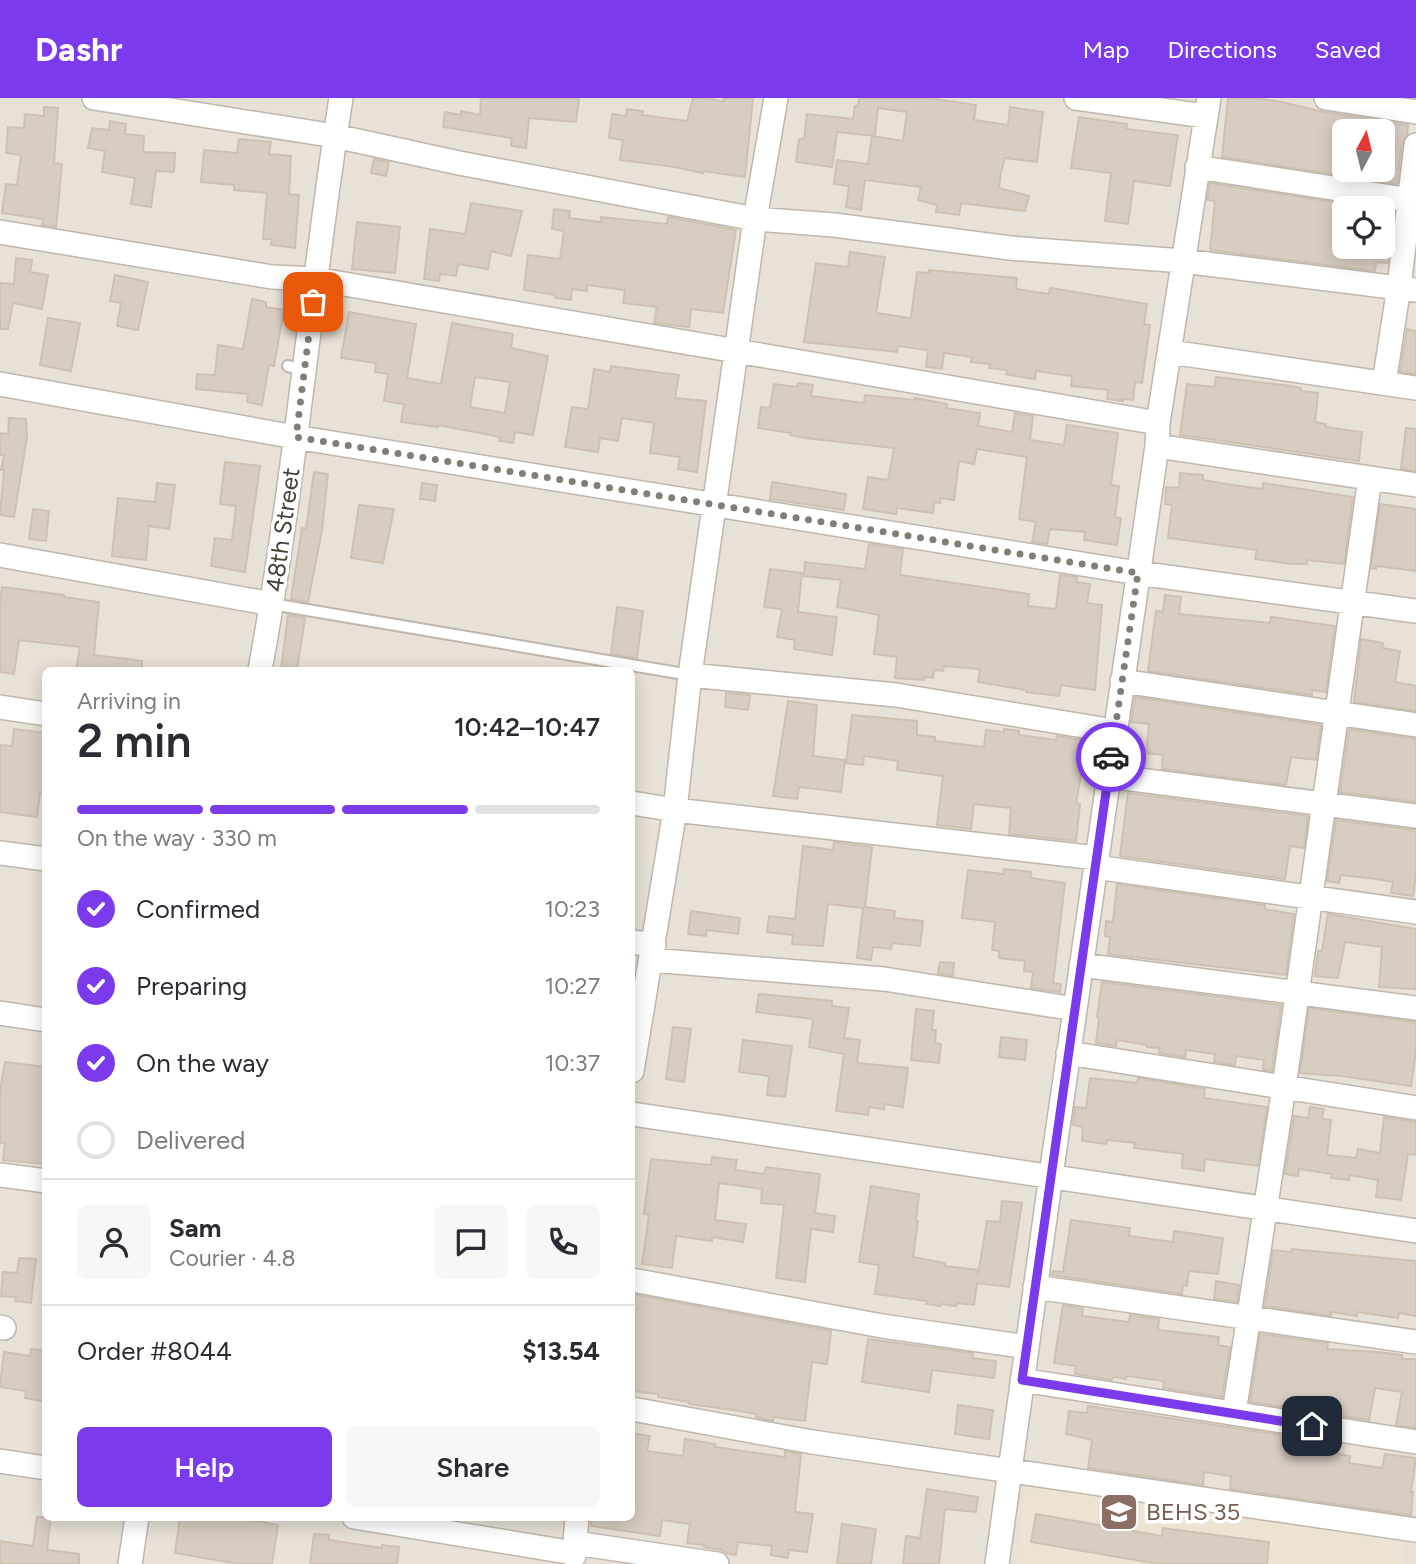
<!DOCTYPE html>
<meta charset="utf-8">
<style>
body{margin:0;font-family:Figtree,sans-serif;background:#f7f7f7;color:#2b2b33;height:100vh;display:flex;flex-direction:column;font-size:26px;white-space:nowrap}
*{box-sizing:border-box;margin:0}
p{font-size:23px;color:#7c7c81}
.icon{flex:none;width:38px;height:38px;fill:none;stroke:currentColor;stroke-width:2;stroke-linecap:round;stroke-linejoin:round}
.map{position:relative;flex:1;overflow:hidden}
.drawer{position:absolute;left:42px;top:569px;width:593px;height:854px;display:flex;flex-direction:column;background:#fff;border-radius:10px;box-shadow:0 4px 18px #0003}
.drawer>*{flex:none}
.needle{width:46px;rotate:7deg}
.fabs{position:absolute;left:1332px;top:21px;display:grid;gap:14px}
.fabs a{display:grid;place-items:center;width:63px;height:63px;border-radius:10px;background:#fff;box-shadow:0 4px 18px #0003;font-size:35px}
.pin{position:absolute;display:grid;place-items:center;width:60px;height:60px;color:#fff;margin:-30px;border-radius:14px;box-shadow:0 4px 10px #0006}
.courier{position:absolute;display:grid;place-items:center;width:70px;height:70px;margin:-35px;border:5px solid #7c3aed;border-radius:50%;background:#fff;color:#222;box-shadow:0 2px 9px #0007}
.summary em{font-style:normal;font-weight:600}
.summary div{display:flex;flex-direction:column-reverse}
.summary{display:flex;align-items:center;justify-content:space-between;height:119px;padding:0 35px}
h1{font-size:46px;font-weight:600;line-height:52px}
.bar{display:grid;grid-template-columns:repeat(4,1fr);gap:10px 7px;align-content:center;height:84px;padding:0 35px}
.bar i{height:9px;border-radius:5px;background:#e1e1e2}
.bar .selected{background:#7c3aed}
.bar p{grid-column:span 4}
.line{display:flex;align-items:center;gap:18px;padding:0 35px;border-top:2px solid #e1e1e2}
.line div{flex:1}
.round{display:grid;place-items:center;flex:none;width:74px;height:74px;border-radius:10px;background:#f7f7f7}
ol{padding:0 35px;list-style:none}
li{display:flex;align-items:center;gap:21px;height:77px}
li p{margin-inline-start:auto}
li .icon{padding:7px;border-radius:50%;background:#7c3aed;color:#fff;stroke-width:4}
li:last-child{color:#7c7c81}
li i{width:38px;height:38px;border:4px solid #e1e1e2;border-radius:50%}
.cta{display:flex;gap:14px;margin-top:auto;padding:14px 35px}
.cta a{flex:1;height:80px;border-radius:10px;background:#7c3aed;color:#fff;font-size:28px;font-weight:600;line-height:80px;text-align:center}
.cta a+a{background:#f7f7f7;color:#2b2b33}
header{display:flex;align-items:center;gap:42px;box-sizing:border-box;height:98px;padding:0 35px;background:#7c3aed;color:#fff}
header strong{font-size:33px}
nav{display:flex;gap:38px;margin-inline-start:auto;font-size:24px}
.map>svg:first-child{display:block}
</style>
<header>
<strong>Dashr</strong>
<nav><a>Map</a><a>Directions</a><a>Saved</a></nav>
</header>
<div class="map">
<svg width="1416" height="1466" viewBox="0 0 1416 1466">
<rect width="100%" height="100%" fill="#f4efe9"/>
<path fill="#e7e1d7" fill-rule="evenodd" d="M0 0H1416V1466H0ZM1344 33H1382V72H1344ZM1344 110H1382V149H1344ZM46 572H632V1419H46Z"/>
<path fill="#ece3d3" d="M1026 1383 1406 1445 1403 1466H1016Z"/>
<path fill="#d8cdc2" stroke="#cfc1b2" stroke-width="2" fill-rule="evenodd" d="M481 0H579L576 24 529 20 526 50 511 48 512 40 443 29 445 14 461 17V13L480 17Z
M693 0H709L723 4 724 0H753L745 79 704 73 703 75 675 69 620 62 623 42 609 40 612 16 626 18 627 11 643 13 642 17 687 23Z
M859 0H929L976 7 974 22 1008 27 1010 9 1043 14 1037 64 1005 60 1001 74 999 90 1029 98 1025 113 961 105 959 117 936 114 937 107 918 102 921 89 865 82 861 112 846 109 849 88 834 86 837 62 868 66 872 38 903 43 907 14 878 10 875 38 837 34 832 69 796 64 799 41H804L807 16 853 21 855 8H858Z
M1228 0H1254L1282 4 1324 14 1408 27 1407 37 1402 45 1397 86 1222 59ZM1344 33H1382V72H1344Z
M44 9 58 10 54 65 62 66 56 129 42 127 43 121 2 115 6 86 17 87 21 57 6 55 8 29 24 30 25 16 44 18Z
M1079 19 1127 26 1126 31 1178 37 1170 88 1134 83 1128 126 1105 123 1111 75 1071 70Z
M110 23 126 26 125 36 144 38 143 54 175 55 174 74 156 73 151 109 131 106 135 80 102 74 105 53 88 50 92 30 109 32Z
M239 41 271 44 269 56 291 58 289 96 299 97 295 150 271 147 272 141H263L267 95 234 92V87L201 84 204 52 237 55Z
M374 61 389 64 386 78 371 75Z
M1210 85 1345 106 1344 149H1382V114L1394 115 1388 165 1376 164 1375 173 1210 152 1215 103 1207 102Z
M471 105 522 113 511 158 491 153 488 171 458 166 456 178 440 176 439 183 424 181 430 131 465 136Z
M554 111 570 113 569 120 601 124V119L667 126 668 119 736 132 723 215 691 211 689 229 670 227 654 225 657 209 623 205 625 192 587 187V193L572 191 571 202 555 200 556 197 524 192 528 157 560 161 564 133 552 131Z
M357 124 400 129 395 175 352 171Z
M850 154 885 159 876 215 911 220 917 174 929 175V172L1017 180 1016 191 1049 196 1050 190 1147 206 1144 226 1150 227 1142 285 1135 284 1133 302 1123 301V303L1107 301 1108 292 1071 288 1072 278 1036 273 1035 281 1021 279 1006 276 1007 272 989 270 990 266 971 264 972 259 944 255 942 271 926 269 928 252 898 248 897 254 804 244 816 165 848 169Z
M16 160 32 162 30 174 48 177 42 211 13 205 8 231H0V185L14 186Z
M115 177 148 184 138 232 117 228 121 205 110 203Z
M252 201 266 204V209L284 212 274 268 269 267 262 307 247 304 248 296 196 291 197 276 215 277 218 247 243 251Z
M349 214 416 226 407 280 441 286 452 225 513 236 511 250 548 258 533 337 515 334 513 345 499 343 500 339 438 327V329L401 324 404 306 384 303 388 276 375 274 376 265 341 260ZM475 279 510 284 505 315 470 309Z
M48 220 80 225 71 273 40 267Z
M1407 231 1416 233V276L1400 274Z
M611 268 679 277 675 300 706 303 697 374 678 371 680 359 650 355 654 325 622 320 618 343 600 340 598 354 565 349 572 309 588 311 594 271 610 274Z
M1216 279 1291 288 1301 290V293L1318 295 1315 324 1326 326V329L1362 334 1359 363 1180 337 1187 286 1214 289Z
M798 285 813 287 811 298 864 305 865 297 915 302V300L947 306 946 310 980 315 978 328 1012 334 1015 315 1033 318 1030 342 1064 347 1067 327 1118 335 1111 387 1119 388 1115 419 1121 420 1117 447 1084 442 1085 434 1050 431 1047 446 1032 444 1036 424 1019 421 1027 359 977 351 974 366 959 363 954 402 941 400 940 405 934 404 933 415 897 410 896 416 863 411 868 379 888 382 894 350 805 340 790 337 791 335 758 330 761 309 770 310 774 286 797 289Z
M9 320 26 321 27 339 14 419 0 417 4 372H1L4 357H0V335L8 336Z
M1406 330 1416 331V373L1401 371Z
M225 364 260 368 245 474 211 468 215 440 232 442 236 408 220 406Z
M314 374 328 376 322 432 308 504 291 501 302 430 306 431Z
M1180 375 1203 377V382L1226 386 1263 391V385L1353 399 1344 466 1307 462V466H1293L1255 461 1257 452 1168 440 1172 407 1165 406 1166 389 1179 390Z
M772 384 846 396 844 412 770 401Z
M157 385 175 387 169 431 149 428 146 462 112 458 118 400 155 404Z
M422 385 437 387 435 403 420 401Z
M1380 406 1416 411V473L1376 468V471L1371 470Z
M359 407 394 411 383 465 351 460Z
M33 411 49 413 46 443 29 441Z
M869 446 903 451 900 477 1029 496 1028 508 1056 511 1060 477 1077 479 1076 484 1090 486 1087 505 1102 507 1095 592 1061 587 1059 598 1026 594V592L978 584 980 571 944 568 943 573 934 572 933 580 924 579V582L895 580 897 559 874 556 879 517 837 509 841 482 804 478 805 464 865 471Z
M770 471 802 475 798 514 837 519 832 557 794 551 795 542 777 539 782 511 764 509Z
M2 489 64 497V499L99 504 94 557 142 563V572H76L80 549 19 542 14 576 0 574V505Z
M1165 497 1181 499 1179 516 1270 525 1271 519 1335 528 1326 594 1312 592V597L1148 573 1156 513 1163 514Z
M617 509 643 513 637 560 611 556Z
M288 517 305 520 297 572H281Z
M1361 541 1383 545 1382 550 1400 553 1395 584 1416 588V613L1354 604Z
M726 595 750 597 748 612 725 609Z
M1135 599 1321 627 1316 662 1291 659 1286 687 1162 671 1163 657 1146 655 1149 626 1131 624Z
M788 603 817 607 813 658 845 662 841 694 799 689 797 701 773 698Z
M852 617 917 623V637L935 639V643L984 649 986 632 1004 634V631L1019 633V637L1056 642 1057 638 1087 643 1076 705 1080 706 1076 743 1009 736 1011 710 974 706 971 731 937 727 943 678 897 672 898 663 864 658 863 667 846 665Z
M14 631 46 635V695H40L37 719 0 714V647L12 648Z
M1349 631 1416 641V704L1340 694Z
M1128 695 1308 718 1304 750 1290 748 1285 781 1120 758Z
M1336 722 1416 732V777L1413 798 1391 795 1393 784 1376 781 1341 777 1339 785 1327 783Z
M834 744 872 749 865 809 895 813 894 820 923 823 920 848 892 845 891 851 873 849 871 862 857 860 863 810 828 806 823 848 792 846 793 837 767 834 769 818 795 821 803 748 833 752Z
M1004 771 1031 774V780L1065 785 1053 885 1061 886 1060 894 1031 890 1033 874 1024 873 1025 863 999 860V853L992 852 995 824 962 820 968 772 1003 776Z
M1117 786 1265 807V811L1294 816 1286 877 1108 856 1110 839 1105 838 1106 823 1113 824Z
M691 813 740 820 738 836 707 832 706 838 688 836Z
M1328 816 1416 831V891L1379 889 1382 849 1359 846 1345 844 1338 880 1315 878 1318 853H1322Z
M940 864 954 865 953 878 938 875Z
M1102 884 1281 907 1272 973 1263 972 1264 962 1236 958 1235 967 1214 964 1215 956 1186 952 1185 959 1159 955V950L1147 949V947L1117 942 1116 948 1096 945 1099 920 1097 919Z
M759 896 832 903V908L849 910 844 940 860 942 857 965 908 970 903 1009 884 1006V1011L869 1009 868 1017 836 1013 844 956 809 949 813 921 756 914Z
M1309 910 1416 924V953L1411 988 1341 978 1300 975Z
M916 911 934 913 932 932H936L935 945 941 946 939 965 911 962Z
M673 929 691 931 684 984 666 981Z
M1001 939 1027 942 1025 962 999 959Z
M743 942 792 948 785 999 767 997 769 978 739 974Z
M5 964 46 969V1066L3 1062 5 1045H0V993Z
M1090 980 1137 985 1138 980 1205 991 1204 1000 1267 1009 1258 1068 1205 1061 1204 1073 1182 1070 1183 1056 1134 1050 1135 1045 1107 1042 1106 1046 1082 1043 1083 1029 1073 1027 1075 1009 1086 1010Z
M1310 1009 1324 1011 1322 1021 1331 1022 1327 1057 1356 1060 1358 1051 1380 1055 1384 1019 1416 1024V1057L1408 1056 1401 1102 1376 1099 1378 1082 1349 1077V1082L1331 1080 1332 1076 1299 1071 1298 1078 1285 1076 1294 1018 1308 1020Z
M712 1059 737 1062 735 1072 764 1076 766 1069 820 1076 815 1115 835 1118 833 1134 811 1131 805 1184 776 1180 784 1107 761 1105 762 1091 719 1085 715 1122 746 1126 743 1144 712 1139V1143L676 1138 672 1170 642 1166 649 1117 644 1116 651 1061 711 1067Z
M871 1088 919 1096 916 1123H918L913 1159 945 1165V1168L979 1172 978 1177 987 1123 1000 1124 1002 1103 1022 1105 1009 1189 977 1185 974 1207 956 1205V1208L941 1206V1208L926 1206 927 1203 875 1196 879 1167 859 1164Z
M1071 1122 1130 1130 1129 1138 1173 1144 1174 1133 1223 1140 1218 1176 1189 1173 1187 1188 1183 1187 1182 1196 1052 1177 1053 1173 1063 1174Z
M1292 1151 1416 1163V1218L1399 1215 1398 1220 1357 1214V1218L1331 1214V1218L1265 1208 1273 1152 1291 1154Z
M19 1160 36 1161 31 1205 15 1203 16 1199 1 1198 3 1174 17 1175Z
M1216 1183 1239 1187 1237 1204 1214 1201Z
M632 1196 831 1233 827 1266 812 1264 805 1323 773 1319V1323L756 1319V1316L740 1313 689 1306V1304L658 1299V1296L632 1293Z
M1063 1207 1083 1210 1082 1218 1129 1224 1130 1217 1159 1221 1158 1232 1219 1239 1218 1247 1230 1249 1222 1299 1163 1290 1164 1283 1127 1278 1126 1281 1113 1279 1112 1282 1075 1276 1076 1268 1054 1265Z
M1260 1236 1328 1245 1327 1251 1378 1254 1402 1257V1261H1416V1330L1396 1327 1402 1294 1375 1290 1369 1322 1250 1304Z
M868 1241 973 1255 972 1260 996 1263 994 1280 932 1272 929 1294 862 1284Z
M31 1251 46 1253V1304L25 1300 26 1293 0 1289 4 1254 30 1258Z
M958 1307 993 1312 989 1341 955 1336Z
M1088 1308 1282 1337 1281 1344 1338 1347 1337 1354 1338 1356 1350 1358 1349 1365 1382 1370 1385 1356 1416 1360 1411 1394H1413L1411 1417 1230 1391 1231 1378 1204 1374 1203 1387 1088 1370 1092 1342 1066 1336 1069 1313 1087 1315Z
M632 1335 650 1338 647 1353 683 1358 685 1341 715 1346V1349L785 1359V1353L801 1356 795 1414 813 1416 807 1454 789 1452 788 1460 771 1457 772 1448 738 1444 736 1457 726 1455 722 1452 704 1449 705 1447 687 1445 690 1426 662 1422 660 1438 591 1428V1419H632Z
M927 1391 978 1399 976 1414 945 1411 939 1466H903L906 1438 920 1440Z
M1036 1416 1162 1438 1163 1430 1269 1444 1267 1466H1158L1031 1444Z
M37 1419H51L47 1452 79 1456V1466H0V1443L33 1448Z
M180 1419H235L278 1427 272 1466H239L175 1455Z
M842 1426 876 1431 871 1466H837Z
M314 1436 329 1437V1442L382 1450V1447L399 1449 397 1466H310Z"/>
<g fill="none" stroke-linecap="round" stroke-linejoin="round">
<g stroke="#bfb6ac" stroke-width="14">
<path id="lane" d="M288 268 305 273
M272 506 690 577"/>
</g>
<g stroke="#bfb6ac" stroke-width="26">
<path id="street" d="M94 0 335 38 459 65 755 121 834 127 1010 150 1183 163 1416 192
M1076 0 1205 18
M1326 0 1416 14
M1197 69 1416 103
M0 134 272 179 315 181 1158 325
M1170 254 1416 290
M1384 285 1399 189 1416 47
M0 286 295 339 1138 475 1416 513
M1157 348 1416 387
M0 457 272 506
M260 572C295 383 311 190 341 0
M690 577 896 597 1114 633
M1122 583 1416 627
M0 609 46 616
M1109 678 1416 718
M632 705 675 712 1097 760
M0 755 46 761
M1095 769 1416 814
M632 844 654 847
M651 862 884 881 1075 911
M1081 867 1416 910
M0 915 46 922
M1068 955 1416 1010
M632 973 675 712 690 577 755 121 776 0
M632 1016 1416 1133
M0 1077 46 1083
M632 1182 882 1228 1027 1249
M1035 1189 1416 1244
M0 1229 4 1230
M1022 1282 1416 1344
M632 1311 812 1344 1416 1432
M1234 1315 1284 989 1370 380
M0 1363 46 1370
M354 1419 574 1455
M575 1445 717 1466
M574 1458 577 1419
M130 1466 137 1419
M997 1466 1051 1077 1157 348 1158 325 1209 0"/>
</g>
<use href="#lane" stroke="#fff" stroke-width="10"/>
<use href="#street" stroke="#fff" stroke-width="23"/>
</g>
<g fill="none" stroke-linecap="round" stroke-linejoin="round">
<path stroke="#847d75" stroke-width="7" stroke-dasharray="0 12.6" d="M313 204 296 339 1138 475 1111 659"/>
<path stroke="#7c3aed" stroke-width="9" d="M1111 659 1022 1282 1312 1328"/>
</g>
<defs>
<g id="school-square" transform="scale(2.0125)"><rect x="-9" y="-9" width="18" height="18" rx="4" fill="#8d6e63" stroke="#fff"/><path d="M0-5L7-2L0 1L-7-2ZM-4 1L0 2.5L4 1V4Q0 6-4 4Z" fill="#fff"/></g>
</defs>
<g fill-rule="evenodd">
<use href="#school-square" x="1119" y="1414"/>
</g>
<g text-anchor="middle" stroke-width="7" stroke-linejoin="round" paint-order="stroke">
<g font-size="24" fill="#474037" stroke="#fff">
<text transform="translate(283 432) rotate(-82)" y="8">48th Street</text>
</g>
<g font-size="24" fill="#785e54" stroke="#fff" text-anchor="start">
<text x="1146" y="1422">BEHS 35</text>
</g>
</g>
</svg>
<div class="fabs">
<a><svg class="needle" viewBox="-14 -14 28 28"><path d="M0-13l5 13h-10z" fill="#e53935"/><path d="M0 13l5-13h-10z" fill="#7c7c81"/></svg></a>
<a><svg class="icon" aria-label="locate" viewBox="0 0 24 24"><circle cx="12" cy="12" r="6"/><path d="M12 2v4M12 18v4M2 12h4M18 12h4"/></svg></a>
</div>
<div class="pin" style="left:313px;top:204px;background:#ea580c"><svg class="icon" aria-label="bag" viewBox="0 0 24 24"><path d="M5 8h14l-1 12H6zM9 8a3 3 0 0 1 6 0"/></svg></div>
<div class="pin" style="left:1312px;top:1328px;background:#1f2937"><svg class="icon" aria-label="home" viewBox="0 0 24 24"><path d="M3 11l9-7 9 7M6 9v11h12V9"/></svg></div>
<div class="courier" style="left:1111px;top:659px"><svg class="icon" aria-label="car" viewBox="0 0 24 24"><path d="M5 17H2v-5l4-1 3-4h7l3 4 3 1v5h-3M9 17h6M6 11h13"/><circle cx="7" cy="17" r="2"/><circle cx="17" cy="17" r="2"/></svg></div>
<section class="drawer">
<div class="summary"><div><h1>2 min</h1><p>Arriving in</p></div><em>10:42–10:47</em></div>
<div class="bar"><i class="selected"></i><i class="selected"></i><i class="selected"></i><i></i><p>On the way · 330 m</p></div>
<ol>
<li><svg class="icon" aria-label="check" viewBox="0 0 24 24"><path d="M5 12l5 5 9-10"/></svg>Confirmed<p>10:23</p></li>
<li><svg class="icon" aria-label="check" viewBox="0 0 24 24"><path d="M5 12l5 5 9-10"/></svg>Preparing<p>10:27</p></li>
<li><svg class="icon" aria-label="check" viewBox="0 0 24 24"><path d="M5 12l5 5 9-10"/></svg>On the way<p>10:37</p></li>
<li><i></i>Delivered</li>
</ol>
<div class="line" style="height:126px"><a class="round"><svg class="icon" aria-label="person" viewBox="0 0 24 24"><circle cx="12" cy="8" r="4"/><path d="M4 21q1-7 8-7t8 7"/></svg></a><div><b>Sam</b><p>Courier · 4.8</p></div><a class="round"><svg class="icon" aria-label="chat" viewBox="0 0 24 24"><path d="M4 5h16v11H9l-5 4z"/></svg></a><a class="round"><svg class="icon" aria-label="phone" viewBox="0 0 24 24"><path d="M5 4h4l2 5-3 2q2 4 5 5l2-3 5 2v4C11 20 4 13 5 4z"/></svg></a></div>
<div class="line" style="height:91px"><div>Order #8044</div><b>$13.54</b></div>
<div class="cta"><a>Help</a><a>Share</a></div>
</section>
</div>
